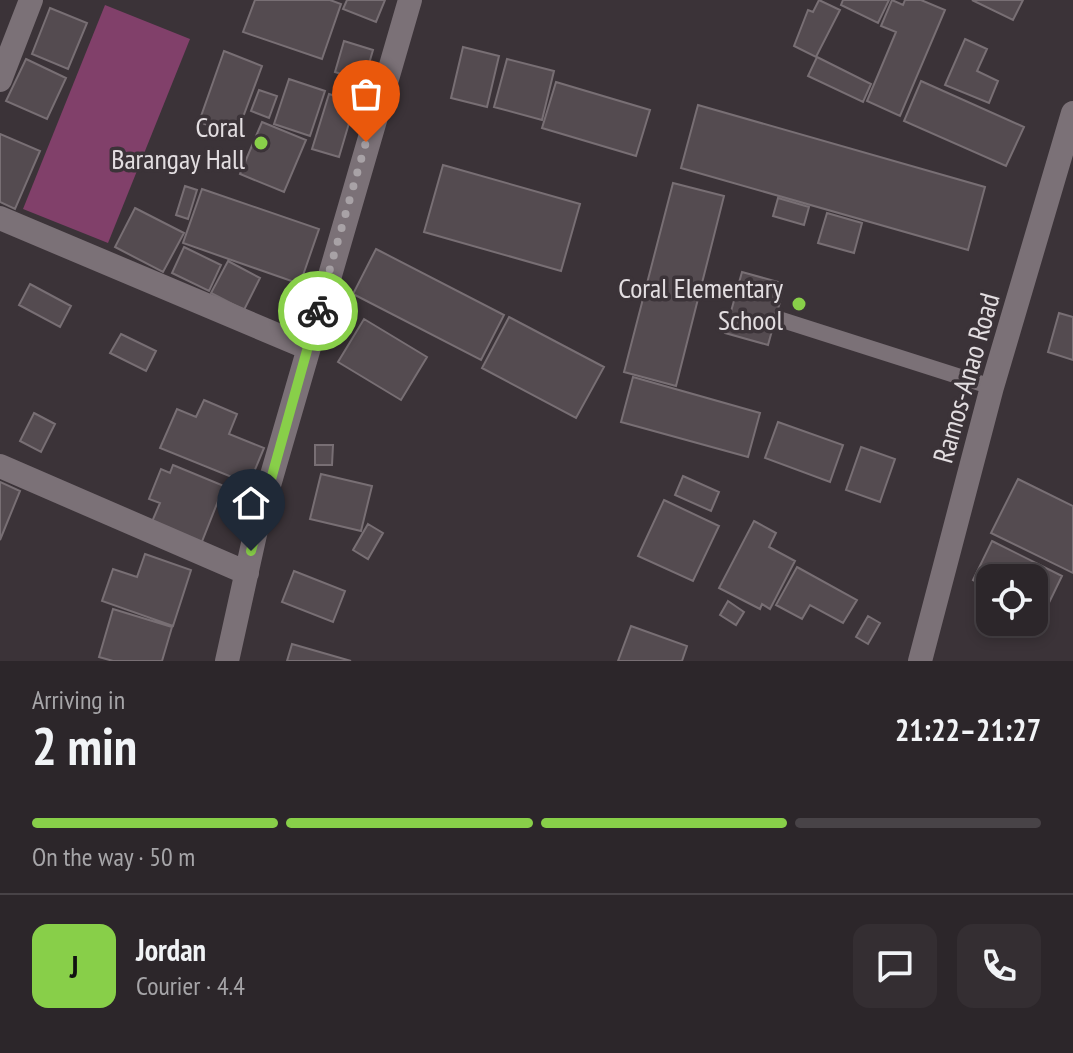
<!DOCTYPE html>
<meta charset="utf-8">
<style>
body{margin:0;font-family:"PT Sans Narrow",sans-serif;background:#342e32;color:#f1f3f6;height:100vh;display:flex;flex-direction:column;font-size:30px;white-space:nowrap}
*{box-sizing:border-box;margin:0}
p{font-size:26px;color:#a6a5a8}
.icon{flex:none;width:44px;height:44px;fill:none;stroke:currentColor;stroke-width:2;stroke-linecap:round;stroke-linejoin:round}
.map{position:relative;height:661px;overflow:hidden}
.sheet{display:flex;flex-direction:column;background:#2c262a;flex:1}
.sheet>*{flex:none}
.controls{position:absolute;left:976px;top:564px;display:grid;gap:16px}
.controls a{display:grid;place-items:center;width:72px;height:72px;border-radius:16px;background:#2c262a;box-shadow:0 4px 12px #0003,0 0 0 2px #484347;font-size:40px}
.pin{position:absolute;display:grid;place-items:center;width:68px;height:68px;color:#fff;margin:-82px -34px;border-radius:50% 50% 50% 0;rotate:-45deg;box-shadow:0 0 8px #0007}
.pin .icon{rotate:45deg}
.courier{position:absolute;display:grid;place-items:center;width:80px;height:80px;margin:-40px;border:6px solid #88cf49;border-radius:50%;background:#fff;color:#222;box-shadow:0 2px 10px #0007}
.headline em{font-style:normal;font-weight:600}
.headline div{display:flex;flex-direction:column-reverse}
.headline{display:flex;align-items:center;justify-content:space-between;height:136px;padding:0 32px}
h1{font-size:52px;font-weight:600;line-height:60px}
.bar{display:grid;grid-template-columns:repeat(4,1fr);gap:12px 8px;align-content:center;height:96px;padding:0 32px}
.bar i{height:10px;border-radius:6px;background:#484347}
.bar .selected{background:#88cf49}
.bar p{grid-column:span 4}
.line{display:flex;align-items:center;gap:20px;padding:0 32px;border-top:2px solid #484347}
.line div{flex:1}
.round{display:grid;place-items:center;flex:none;width:84px;height:84px;border-radius:16px;background:#342e32}
.map>svg:first-child{display:block}
</style>
<div class="map">
<svg width="1073" height="661" viewBox="0 0 1073 661">
<rect width="100%" height="100%" fill="#3b3338"/>
<path fill="#81406a" d="M105 5 190 39 108 243 23 209Z"/>
<path fill="#544b50" stroke="#786f74" stroke-width="2" d="M255 0H330L341 4 322 59 243 32Z
M347 0H385L376 22 343 9Z
M819 0 840 10 816 57 794 46 808 10 813 12Z
M843 0H889L878 23 841 5Z
M892 0 903 5 905 0H921L945 10 900 116 867 101 896 32 881 26Z
M972 0H1023L1013 20Z
M50 8 87 23 68 69 32 54Z
M965 39 987 49 977 71 998 81 989 103 945 85Z
M344 41 373 50 364 81 335 72Z
M463 47 499 56 487 107 451 98Z
M224 51 262 66 236 136 199 122Z
M817 57 871 84 863 102 808 76Z
M26 59 66 78 47 119 6 101Z
M507 59 554 71 542 120 494 107Z
M289 79 325 91 310 136 274 124Z
M921 81 1024 127 1006 166 904 121Z
M556 82 650 110 636 156 542 128Z
M259 90 277 96 269 118 251 111Z
M329 94 355 103 339 157 312 149Z
M698 105 985 187 968 250 681 168Z
M262 122 306 140 284 192 240 174Z
M0 134 40 151 15 209 0 202Z
M443 165 580 204 561 271 424 232Z
M673 183 724 196 676 386 624 372Z
M185 186 197 190 188 219 176 215Z
M202 189 319 229 300 284 183 243Z
M778 198 809 207 804 225 773 216Z
M135 208 184 233 163 272 115 247Z
M827 213 862 223 854 253 818 243Z
M184 247 221 265 209 291 172 273Z
M376 249 504 315 481 360 353 294Z
M228 261 260 278 244 310 211 293Z
M742 272 785 284 768 345 725 333Z
M30 284 71 306 60 327 19 305Z
M1059 313 1073 317V360L1048 352Z
M509 317 604 367 576 418 482 368Z
M364 319 427 357 401 400 338 362Z
M121 334 156 351 146 371 110 353Z
M633 377 760 413 748 457 621 422Z
M204 400 237 414 229 434 264 448 249 484 160 448 177 409 196 417Z
M34 413 55 424 41 452 20 441Z
M778 422 843 445 830 482 765 458Z
M315 445H333L332 465H315Z
M861 447 895 459 880 502 846 490Z
M173 465 224 486 201 544 151 524 160 503 149 499 161 469 170 473Z
M321 474 372 486 361 531 310 519Z
M683 476 719 492 711 511 675 495Z
M1018 479 1073 506V573L991 533Z
M0 482 20 491 0 540Z
M664 500 719 526 693 581 638 556Z
M754 521 776 533 769 547 795 561 770 609 762 604 760 609 719 588Z
M368 524 383 533 368 559 353 550Z
M992 541 1062 576 1043 615 1034 610V578H990V589L973 580Z
M145 554 191 570 173 626 102 601 113 569 137 577Z
M797 567 857 600 843 623 810 605 802 619 776 605Z
M294 571 345 591 333 622 282 602Z
M728 601 744 612 736 625 720 615Z
M113 609 172 627 162 661H113L99 657Z
M868 616 880 623 868 644 856 637Z
M631 626 687 646 682 661H618Z
M292 644 351 661H287Z"/>
<g fill="none" stroke-linecap="round" stroke-linejoin="round">
<path stroke="#7b7177" stroke-width="16" d="M779 319 992 387"/>
<path stroke="#7b7177" stroke-width="24" d="M0 80 31 0
M0 218 308 348
M0 466 247 573
M227 661 256 530 410 0"/>
<path stroke="#7b7177" stroke-width="24" d="M920 661 992 387 1073 113"/>
</g>
<g fill="none" stroke-linecap="round" stroke-linejoin="round">
<path stroke="#a8a2a6" stroke-width="8" stroke-dasharray="0 14.4" d="M318 311 366 142"/>
<path stroke="#88cf49" stroke-width="10" d="M251 551 318 311"/>
</g>
<g fill="#88cf49" stroke="#3b3338" stroke-width="3">
<circle cx="261" cy="143" r="8"/>
<circle cx="799" cy="304" r="8"/>
</g>
<g text-anchor="middle" stroke-width="7" stroke-linejoin="round" paint-order="stroke">
<g font-size="28" fill="#e3dee1" stroke="#3b3338" text-anchor="end">
<text x="245" y="137">Coral<tspan x="245" dy="32">Barangay Hall</tspan></text>
<text x="783" y="298">Coral Elementary<tspan x="783" dy="32">School</tspan></text>
</g>
<g font-size="28" fill="#e3dee1" stroke="#3b3338">
<text transform="translate(966 378) rotate(-74)" y="10">Ramos-Anao Road</text>
</g>
</g>
</svg>
<div class="controls">
<a><svg class="icon" aria-label="locate" viewBox="0 0 24 24"><circle cx="12" cy="12" r="6"/><path d="M12 2v4M12 18v4M2 12h4M18 12h4"/></svg></a>
</div>
<div class="pin" style="left:366px;top:142px;background:#ea580c"><svg class="icon" aria-label="bag" viewBox="0 0 24 24"><path d="M5 8h14l-1 12H6zM9 8a3 3 0 0 1 6 0"/></svg></div>
<div class="pin" style="left:251px;top:551px;background:#1f2937"><svg class="icon" aria-label="home" viewBox="0 0 24 24"><path d="M3 11l9-7 9 7M6 9v11h12V9"/></svg></div>
<div class="courier" style="left:318px;top:311px"><svg class="icon" aria-label="bike" viewBox="0 0 24 24"><circle cx="6" cy="16" r="4"/><circle cx="18" cy="16" r="4"/><path d="M6 16l4-8h5l3 8M10 8l3 8H6M13 5h3"/></svg></div>
</div>
<section class="sheet">
<div class="headline"><div><h1>2 min</h1><p>Arriving in</p></div><em>21:22–21:27</em></div>
<div class="bar"><i class="selected"></i><i class="selected"></i><i class="selected"></i><i></i><p>On the way · 50 m</p></div>
<div class="line" style="height:144px"><b class="round" style="background:#88cf49;color:#111">J</b><div><b>Jordan</b><p>Courier · 4.4</p></div><a class="round"><svg class="icon" aria-label="chat" viewBox="0 0 24 24"><path d="M4 5h16v11H9l-5 4z"/></svg></a><a class="round"><svg class="icon" aria-label="phone" viewBox="0 0 24 24"><path d="M5 4h4l2 5-3 2q2 4 5 5l2-3 5 2v4C11 20 4 13 5 4z"/></svg></a></div>
</section>
